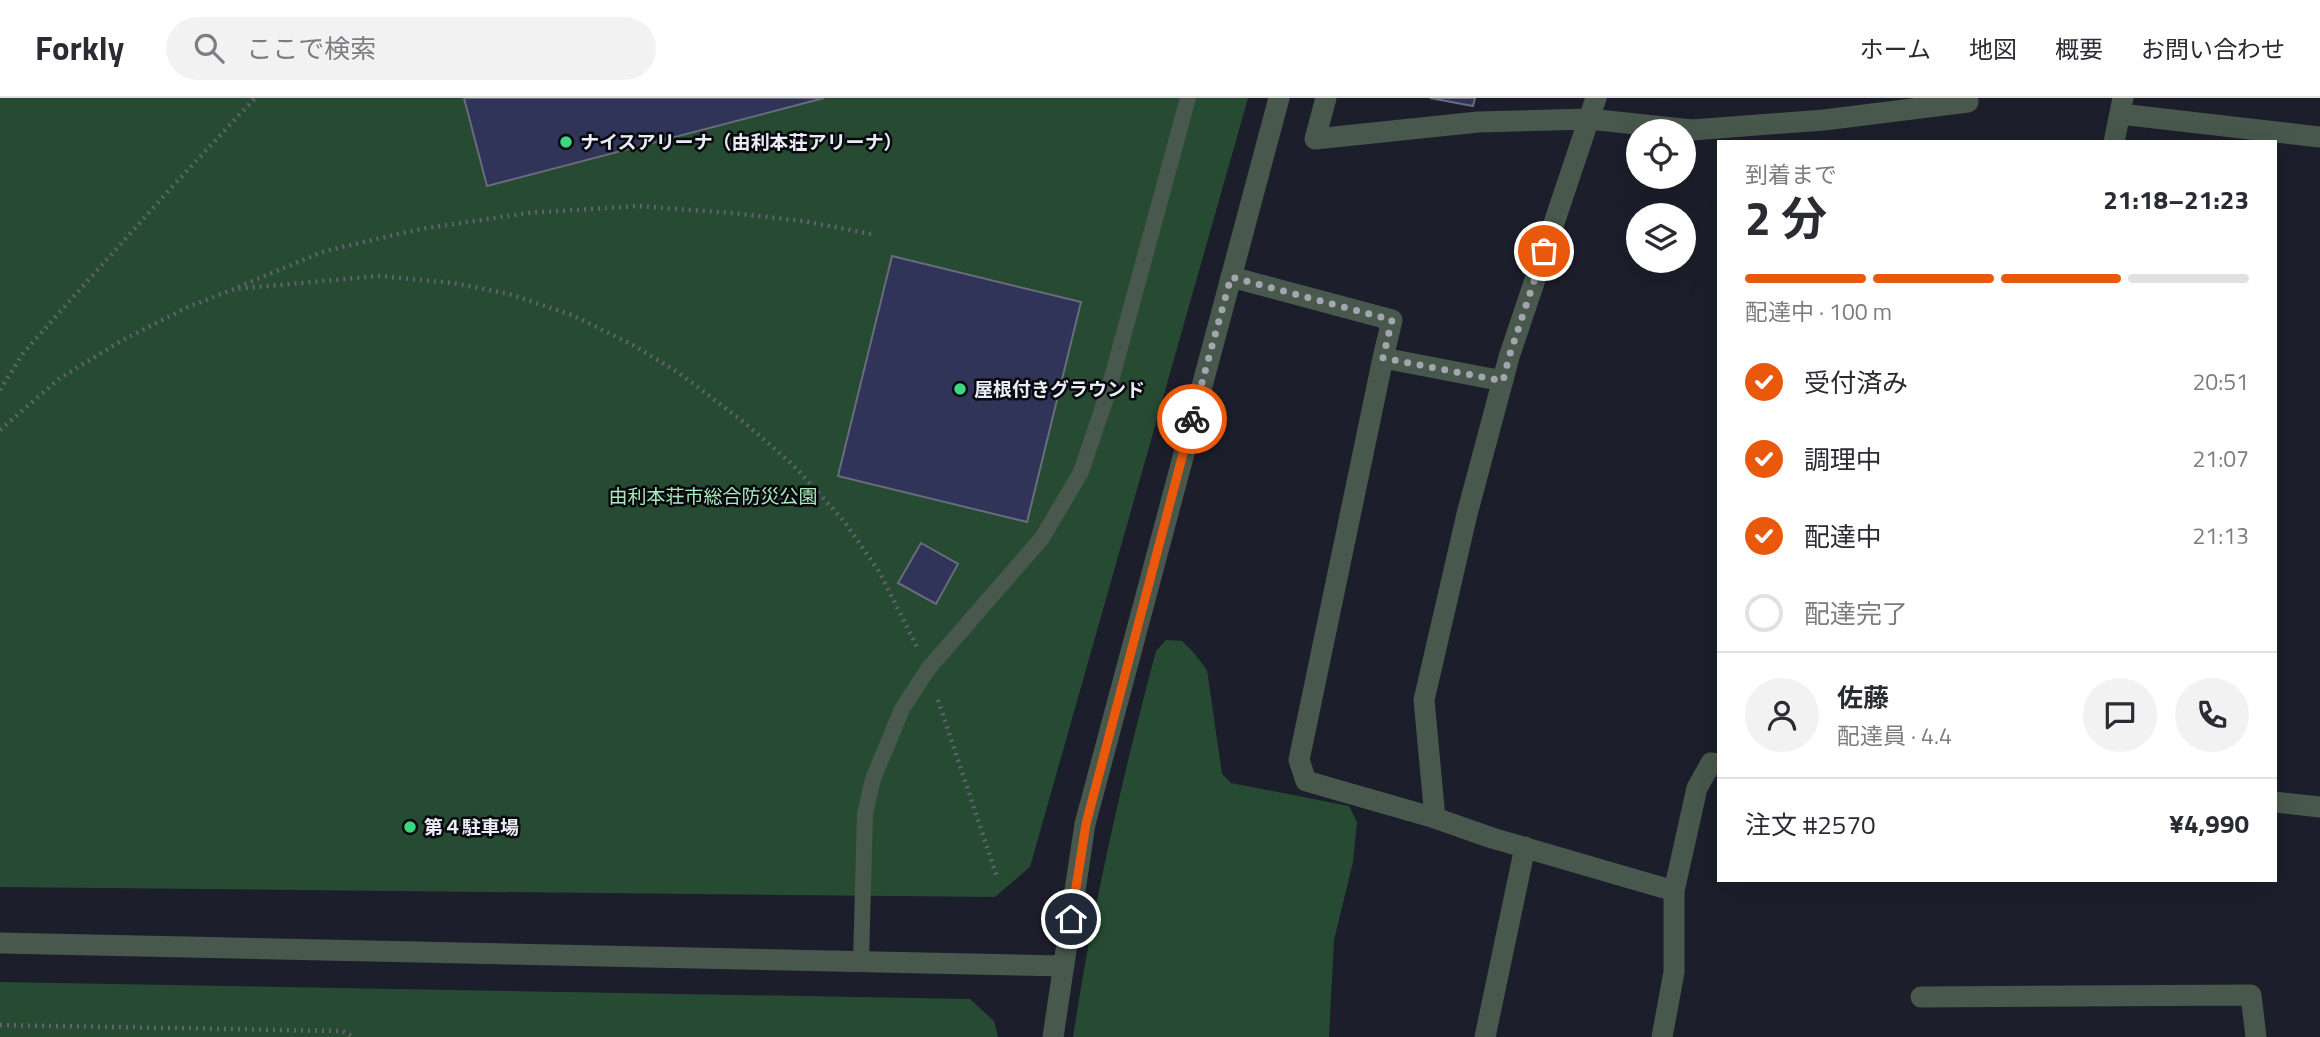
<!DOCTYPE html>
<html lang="ja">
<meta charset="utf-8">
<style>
body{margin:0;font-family:"Titillium Web","Noto Sans JP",sans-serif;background:#f2f2f3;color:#2b2b33;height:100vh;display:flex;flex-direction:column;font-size:26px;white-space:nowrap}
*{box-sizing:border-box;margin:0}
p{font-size:23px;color:#7c7c81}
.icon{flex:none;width:38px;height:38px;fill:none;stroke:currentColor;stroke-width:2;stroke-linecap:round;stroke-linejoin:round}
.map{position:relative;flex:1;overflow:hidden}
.panel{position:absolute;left:1717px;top:42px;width:560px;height:742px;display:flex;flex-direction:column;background:#fff;border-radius:0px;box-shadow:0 7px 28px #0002}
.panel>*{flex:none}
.tools{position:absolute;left:1626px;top:21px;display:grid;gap:14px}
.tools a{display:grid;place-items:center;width:70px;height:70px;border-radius:50%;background:#fff;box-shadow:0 7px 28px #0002;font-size:35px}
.pin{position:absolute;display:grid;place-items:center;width:60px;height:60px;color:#fff;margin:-30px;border:4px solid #fff;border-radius:50%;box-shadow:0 2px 7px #0007}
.courier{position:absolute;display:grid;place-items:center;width:70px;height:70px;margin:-35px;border:5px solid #ea580c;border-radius:50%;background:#fff;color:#222;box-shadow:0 2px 9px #0007}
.headline em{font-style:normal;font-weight:700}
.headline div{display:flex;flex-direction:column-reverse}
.headline{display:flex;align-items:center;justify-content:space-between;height:119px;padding:0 28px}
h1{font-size:46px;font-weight:700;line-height:52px}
.bar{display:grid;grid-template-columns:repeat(4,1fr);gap:10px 7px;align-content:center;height:84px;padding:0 28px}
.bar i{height:9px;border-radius:5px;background:#e1e1e2}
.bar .active{background:#ea580c}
.bar p{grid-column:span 4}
.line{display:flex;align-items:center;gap:18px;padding:0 28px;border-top:2px solid #e1e1e2}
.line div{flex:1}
.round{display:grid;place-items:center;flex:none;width:74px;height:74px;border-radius:37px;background:#f2f2f3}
ol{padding:0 28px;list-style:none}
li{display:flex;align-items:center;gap:21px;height:77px}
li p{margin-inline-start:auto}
li .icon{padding:7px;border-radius:50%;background:#ea580c;color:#fff;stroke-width:4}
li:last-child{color:#7c7c81}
li i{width:38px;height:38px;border:4px solid #e1e1e2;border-radius:50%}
header{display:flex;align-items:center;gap:42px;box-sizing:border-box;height:98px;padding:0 35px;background:#fff;border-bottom:2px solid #e1e1e2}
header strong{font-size:33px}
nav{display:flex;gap:38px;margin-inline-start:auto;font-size:24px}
.search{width:490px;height:63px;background:#f2f2f3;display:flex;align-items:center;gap:18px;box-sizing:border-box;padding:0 24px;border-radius:38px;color:#7c7c81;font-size:26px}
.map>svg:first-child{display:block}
</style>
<header>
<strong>Forkly</strong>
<div class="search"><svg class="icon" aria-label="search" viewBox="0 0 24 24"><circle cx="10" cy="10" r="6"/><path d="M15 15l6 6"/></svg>ここで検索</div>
<nav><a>ホーム</a><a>地図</a><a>概要</a><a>お問い合わせ</a></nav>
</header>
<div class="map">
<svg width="2320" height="939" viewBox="0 0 2320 939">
<rect width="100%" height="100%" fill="#1c1e2b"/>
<path fill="#264b32" d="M0 0H1248L1030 769 995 799 0 789Z
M1166 542 1182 543 1194 555 1207 572 1222 676 1231 685 1349 708 1357 724 1353 764 1334 842 1329 939H1073C1093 808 1122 680 1156 553Z
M0 884 970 901 994 923 998 939H0Z"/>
<path fill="#2f3458" stroke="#696c7c" stroke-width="2" d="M464 0H824L487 88Z
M1430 0H1475L1473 8Z
M892 158 1081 204 1027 424 838 378Z
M921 445 958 466 936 506 898 485Z"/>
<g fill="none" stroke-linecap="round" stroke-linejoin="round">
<path stroke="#60626e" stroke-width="4.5" stroke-dasharray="2 5" stroke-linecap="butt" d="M238 189 325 153 420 131 528 115 638 108 731 115 803 123 871 136
M0 292 24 254 171 90 255 0
M0 332 60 280 121 243 188 209 234 191 379 178 453 185 509 196 572 217 633 247 679 275 745 325 793 367 844 423 880 475 917 549
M938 602 997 779
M0 927 342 933 354 939"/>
<path stroke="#48584c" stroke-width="16" d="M861 863 865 716 873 681 902 611 928 571 1042 440 1081 374 1108 294 1188 0"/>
<path stroke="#48584c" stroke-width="21" d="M1326 0 1315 41 1478 24 1589 21 1692 32 1824 22 1968 4
M1596 0 1509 259 1467 416 1424 602 1435 720 1492 740 1674 793
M2120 16 2320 39
M2114 44 2123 0
M1231 179 1392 222 1383 260
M2275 704 2320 709
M1435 720 1306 683 1299 662 1383 260 1503 283
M1921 899 2251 897 2256 939
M1485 939 1525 749
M1662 939 1674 874V793L1697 690 1711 665 1718 666"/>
<path stroke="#48584c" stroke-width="21" d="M0 845 1064 868
M1053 939 1085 726 1279 0"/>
</g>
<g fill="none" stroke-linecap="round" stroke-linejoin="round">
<path stroke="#a3a5af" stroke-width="7" stroke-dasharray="0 12.6" d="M1192 321 1231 179 1392 222 1383 260 1503 283 1509 259 1544 153"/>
<path stroke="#ea580c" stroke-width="9" d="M1071 821 1086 726 1192 321"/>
</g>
<g fill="#3cd77e" stroke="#08090e" stroke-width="2.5">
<circle cx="566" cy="44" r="7"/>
<circle cx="960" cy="291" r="7"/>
<circle cx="410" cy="729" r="7"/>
</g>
<g text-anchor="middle" stroke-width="5" stroke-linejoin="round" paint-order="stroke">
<g font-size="19" font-weight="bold" fill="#ebedf6" stroke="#08090e" text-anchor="start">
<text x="580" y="51">ナイスアリーナ（由利本荘アリーナ）</text>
<text x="974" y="298">屋根付きグラウンド</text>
<text x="424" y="736">第４駐車場</text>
</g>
<g font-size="19" fill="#a8eabb" stroke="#08090e">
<text x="713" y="405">由利本荘市総合防災公園</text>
</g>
</g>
</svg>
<div class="tools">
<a><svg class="icon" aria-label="locate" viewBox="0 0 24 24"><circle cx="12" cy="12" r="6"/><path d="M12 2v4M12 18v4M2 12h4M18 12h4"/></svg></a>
<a><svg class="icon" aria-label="layers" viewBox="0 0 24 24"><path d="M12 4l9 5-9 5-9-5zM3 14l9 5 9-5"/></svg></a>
</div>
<div class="pin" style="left:1544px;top:153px;background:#ea580c"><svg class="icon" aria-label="bag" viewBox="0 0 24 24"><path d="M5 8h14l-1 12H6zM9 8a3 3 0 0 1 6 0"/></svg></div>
<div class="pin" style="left:1071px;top:821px;background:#1f2937"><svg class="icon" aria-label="home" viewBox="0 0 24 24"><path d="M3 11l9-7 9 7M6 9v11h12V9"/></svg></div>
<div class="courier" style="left:1192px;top:321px"><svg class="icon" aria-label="bike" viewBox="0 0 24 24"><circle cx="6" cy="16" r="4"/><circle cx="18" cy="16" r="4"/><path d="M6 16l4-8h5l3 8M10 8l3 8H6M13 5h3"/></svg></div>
<section class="panel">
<div class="headline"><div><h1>2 分</h1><p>到着まで</p></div><em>21:18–21:23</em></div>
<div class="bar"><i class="active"></i><i class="active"></i><i class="active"></i><i></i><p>配達中 · 100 m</p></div>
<ol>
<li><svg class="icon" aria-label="check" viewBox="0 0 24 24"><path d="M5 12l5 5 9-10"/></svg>受付済み<p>20:51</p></li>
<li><svg class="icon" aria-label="check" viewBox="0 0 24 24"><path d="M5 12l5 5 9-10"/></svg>調理中<p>21:07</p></li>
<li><svg class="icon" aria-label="check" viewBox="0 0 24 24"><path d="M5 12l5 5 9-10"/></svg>配達中<p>21:13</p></li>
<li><i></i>配達完了</li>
</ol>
<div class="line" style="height:126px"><a class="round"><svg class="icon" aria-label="person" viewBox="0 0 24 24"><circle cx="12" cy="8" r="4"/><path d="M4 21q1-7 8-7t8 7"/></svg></a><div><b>佐藤</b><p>配達員 · 4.4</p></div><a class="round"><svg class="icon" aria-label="chat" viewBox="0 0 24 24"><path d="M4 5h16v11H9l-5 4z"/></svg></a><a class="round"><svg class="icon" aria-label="phone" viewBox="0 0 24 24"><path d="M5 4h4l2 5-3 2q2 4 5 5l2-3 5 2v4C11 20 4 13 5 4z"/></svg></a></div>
<div class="line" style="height:91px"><div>注文 #2570</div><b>¥4,990</b></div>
</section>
</div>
